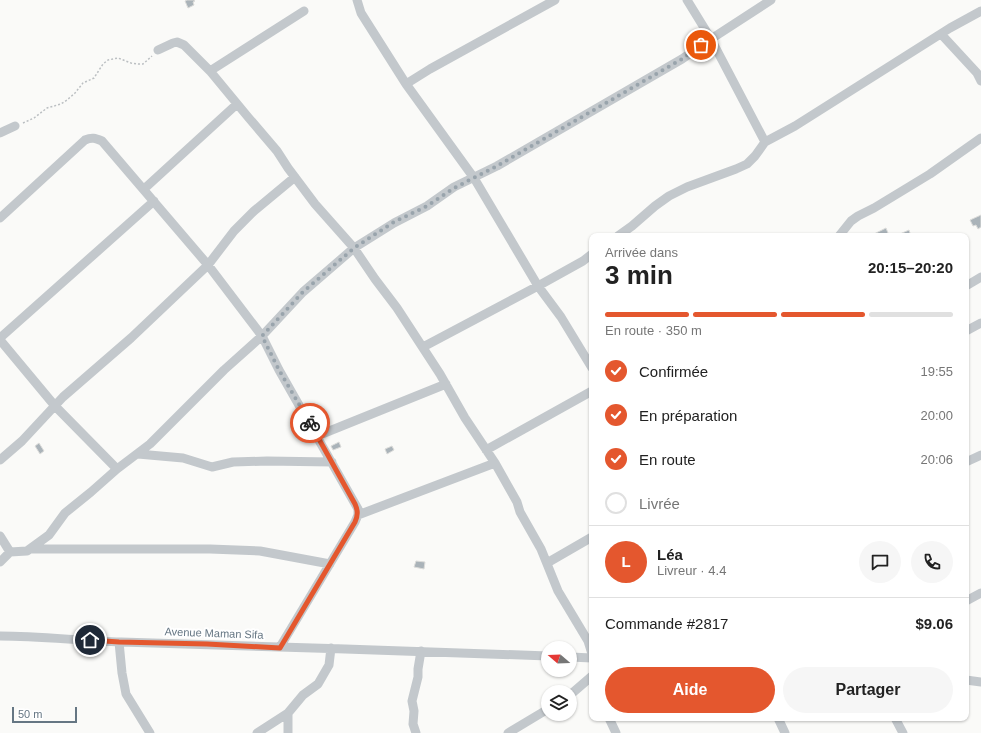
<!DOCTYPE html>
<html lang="fr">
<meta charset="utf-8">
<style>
body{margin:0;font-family:Arial,sans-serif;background:#f6f6f6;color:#222;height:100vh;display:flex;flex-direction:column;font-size:15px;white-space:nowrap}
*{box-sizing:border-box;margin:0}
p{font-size:13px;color:#767676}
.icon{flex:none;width:22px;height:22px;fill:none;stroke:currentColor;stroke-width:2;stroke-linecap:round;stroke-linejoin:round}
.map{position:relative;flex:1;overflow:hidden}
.drawer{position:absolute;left:589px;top:233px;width:380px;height:488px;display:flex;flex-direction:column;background:#fff;border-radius:8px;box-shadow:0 1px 3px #0004}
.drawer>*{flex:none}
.needle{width:26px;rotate:289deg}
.fabs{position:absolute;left:541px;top:641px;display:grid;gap:8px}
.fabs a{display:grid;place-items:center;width:36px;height:36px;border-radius:50%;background:#fff;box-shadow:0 1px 3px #0004;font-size:20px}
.scale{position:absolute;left:12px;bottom:10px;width:65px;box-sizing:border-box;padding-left:4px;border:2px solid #657683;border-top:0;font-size:11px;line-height:14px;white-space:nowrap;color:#657683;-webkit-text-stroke:3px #fff;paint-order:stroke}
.pin{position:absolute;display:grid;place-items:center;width:34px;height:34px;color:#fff;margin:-17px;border:2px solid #fff;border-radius:50%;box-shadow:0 1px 4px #0007}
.courier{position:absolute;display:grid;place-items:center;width:40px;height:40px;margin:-20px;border:3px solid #e4572e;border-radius:50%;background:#fff;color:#222;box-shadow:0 1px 5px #0007}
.head em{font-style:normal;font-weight:700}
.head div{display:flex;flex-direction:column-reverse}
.head{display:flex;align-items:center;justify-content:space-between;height:68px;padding:0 16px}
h1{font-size:26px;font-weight:700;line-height:30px}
.bar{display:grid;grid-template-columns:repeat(4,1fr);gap:6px 4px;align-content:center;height:48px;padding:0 16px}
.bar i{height:5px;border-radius:3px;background:#e0e0e0}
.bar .current{background:#e4572e}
.bar p{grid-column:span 4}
.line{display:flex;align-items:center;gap:10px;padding:0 16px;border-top:1px solid #e0e0e0}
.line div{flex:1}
.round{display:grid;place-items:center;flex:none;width:42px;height:42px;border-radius:21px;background:#f6f6f6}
ol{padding:0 16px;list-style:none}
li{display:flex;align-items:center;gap:12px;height:44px}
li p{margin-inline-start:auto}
li .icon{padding:4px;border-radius:50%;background:#e4572e;color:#fff;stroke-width:4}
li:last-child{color:#767676}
li i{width:22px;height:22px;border:2px solid #e0e0e0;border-radius:50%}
.button{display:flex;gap:8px;margin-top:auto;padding:8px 16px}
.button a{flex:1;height:46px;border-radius:24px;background:#e4572e;color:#fff;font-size:16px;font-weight:700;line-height:46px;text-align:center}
.button a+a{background:#f6f6f6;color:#222}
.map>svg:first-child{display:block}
</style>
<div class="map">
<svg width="981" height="733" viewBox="0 0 981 733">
<rect width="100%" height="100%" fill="#fafaf8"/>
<path fill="#aab3b9" stroke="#dcdcda" d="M187 0H194L195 1 193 2 194 5 188 8 185 1Z
M981 215V227L978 229 976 225 973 226 970 220Z
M886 228 888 233 882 236H870Z
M909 230 911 236H901L900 234Z
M339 442 341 447 333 450 331 446Z
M39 443 44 451 40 454 35 446Z
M392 446 394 450 387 454 385 449Z
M416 561 425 562 424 569 414 567Z"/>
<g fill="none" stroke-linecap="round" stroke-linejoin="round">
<path stroke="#bbbfc2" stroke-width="1.5" stroke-dasharray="2 2" stroke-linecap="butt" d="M23 123 34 118 47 108 61 104 67 100 75 93 83 83 94 78 103 64 108 60 118 58 131 63 138 64H143L152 56"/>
<path stroke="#c3c8cc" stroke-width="9" d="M357 0 361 13 406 84 474 178 538 286 561 317 592 368
M687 0 711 39 765 142
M941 34 977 73 981 81
M158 50 173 43 177 42 184 45 210 71 248 117 277 151 288 168 315 204 354 248 375 279 397 308 440 374 465 418 495 463 517 502 520 512 541 549 558 591 588 641 592 654
M210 71 304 11
M406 84 430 69 555 0
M0 133 15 126
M144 189 237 104
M0 218 85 140C92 137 95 138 102 141L208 265 262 336 279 370 358 509V515L355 522 280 647
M618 236 632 226 655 206 669 196 687 187 736 169 747 164 755 156 765 142 795 126 950 28 981 11
M839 236 851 221 858 216 874 208 930 174 981 138
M966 286 981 277
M966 331 981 323
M0 338 154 201
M0 340 55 406 117 469
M423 347 538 286 583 261 592 254
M317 436 446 384
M486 450 592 391
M138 454 183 458 212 467 233 462 267 461 332 462
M0 460 22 441 63 397 131 338 208 265 234 231 254 211 295 177
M966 462 981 455
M358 515 495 463
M0 536 10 552
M31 549H210L260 551 330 564
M0 562 10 552 27 551 49 535 65 513 91 492 117 469 150 444 224 370 262 336 303 292 354 248 394 223 427 206 454 187 497 166 682 59 711 39 771 0
M547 563 592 537
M966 601 981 593
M0 636C41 636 81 641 121 642 263 646 406 651 548 656
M119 642 122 673 126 694 150 733
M570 657 592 658
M966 680 981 682
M570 695 592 676
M288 713V733
M609 718 616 733
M778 718 785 733
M895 718 903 733
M257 733 288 713 303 695 318 684 329 665 331 648
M416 733 413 724 414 711 412 701 418 677V669L421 651
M508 733 548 709"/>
</g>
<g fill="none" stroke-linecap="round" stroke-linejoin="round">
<path stroke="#99a4ac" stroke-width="4" stroke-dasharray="0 7.2" d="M310 423 279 370 262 336 303 292 354 248 394 222 427 206 454 188 497 166 682 59 701 45"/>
<path stroke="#e4572e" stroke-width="5" d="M90 640 119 642 207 644 280 648 355 522C358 515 358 511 355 504L310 423"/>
</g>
<g text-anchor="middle" stroke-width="4" stroke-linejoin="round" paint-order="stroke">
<g font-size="11" fill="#657683" stroke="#fff">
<text transform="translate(214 633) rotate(2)" y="4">Avenue Maman Sifa</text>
</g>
</g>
</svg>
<div class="fabs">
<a><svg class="needle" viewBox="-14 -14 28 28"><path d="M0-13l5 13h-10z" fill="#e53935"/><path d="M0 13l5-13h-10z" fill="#767676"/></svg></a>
<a><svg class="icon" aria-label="layers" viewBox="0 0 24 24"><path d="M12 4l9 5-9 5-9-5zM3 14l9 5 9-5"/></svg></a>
</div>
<div class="scale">50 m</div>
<div class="pin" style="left:701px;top:45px;background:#ea580c"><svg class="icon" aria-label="bag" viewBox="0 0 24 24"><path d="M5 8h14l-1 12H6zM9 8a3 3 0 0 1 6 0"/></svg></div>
<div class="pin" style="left:90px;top:640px;background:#1f2937"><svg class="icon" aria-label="home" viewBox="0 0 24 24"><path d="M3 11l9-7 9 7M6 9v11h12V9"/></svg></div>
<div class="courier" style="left:310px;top:423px"><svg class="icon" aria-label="bike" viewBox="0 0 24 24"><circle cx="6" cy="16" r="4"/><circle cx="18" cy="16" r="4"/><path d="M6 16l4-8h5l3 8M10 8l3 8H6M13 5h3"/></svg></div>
<section class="drawer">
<div class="head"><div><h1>3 min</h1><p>Arrivée dans</p></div><em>20:15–20:20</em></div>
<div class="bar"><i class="current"></i><i class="current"></i><i class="current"></i><i></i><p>En route · 350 m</p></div>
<ol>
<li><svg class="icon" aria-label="check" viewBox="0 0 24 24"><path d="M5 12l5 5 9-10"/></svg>Confirmée<p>19:55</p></li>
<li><svg class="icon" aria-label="check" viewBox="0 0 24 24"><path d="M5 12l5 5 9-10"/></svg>En préparation<p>20:00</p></li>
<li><svg class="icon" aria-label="check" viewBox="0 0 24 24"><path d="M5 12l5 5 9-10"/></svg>En route<p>20:06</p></li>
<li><i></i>Livrée</li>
</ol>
<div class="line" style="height:72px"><b class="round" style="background:#e4572e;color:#fff">L</b><div><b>Léa</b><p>Livreur · 4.4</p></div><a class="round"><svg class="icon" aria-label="chat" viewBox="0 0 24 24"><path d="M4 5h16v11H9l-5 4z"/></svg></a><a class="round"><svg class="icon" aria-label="phone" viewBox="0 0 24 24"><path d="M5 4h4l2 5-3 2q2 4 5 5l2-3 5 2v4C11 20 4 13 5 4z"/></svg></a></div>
<div class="line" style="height:52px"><div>Commande #2817</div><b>$9.06</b></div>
<div class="button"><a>Aide</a><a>Partager</a></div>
</section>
</div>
